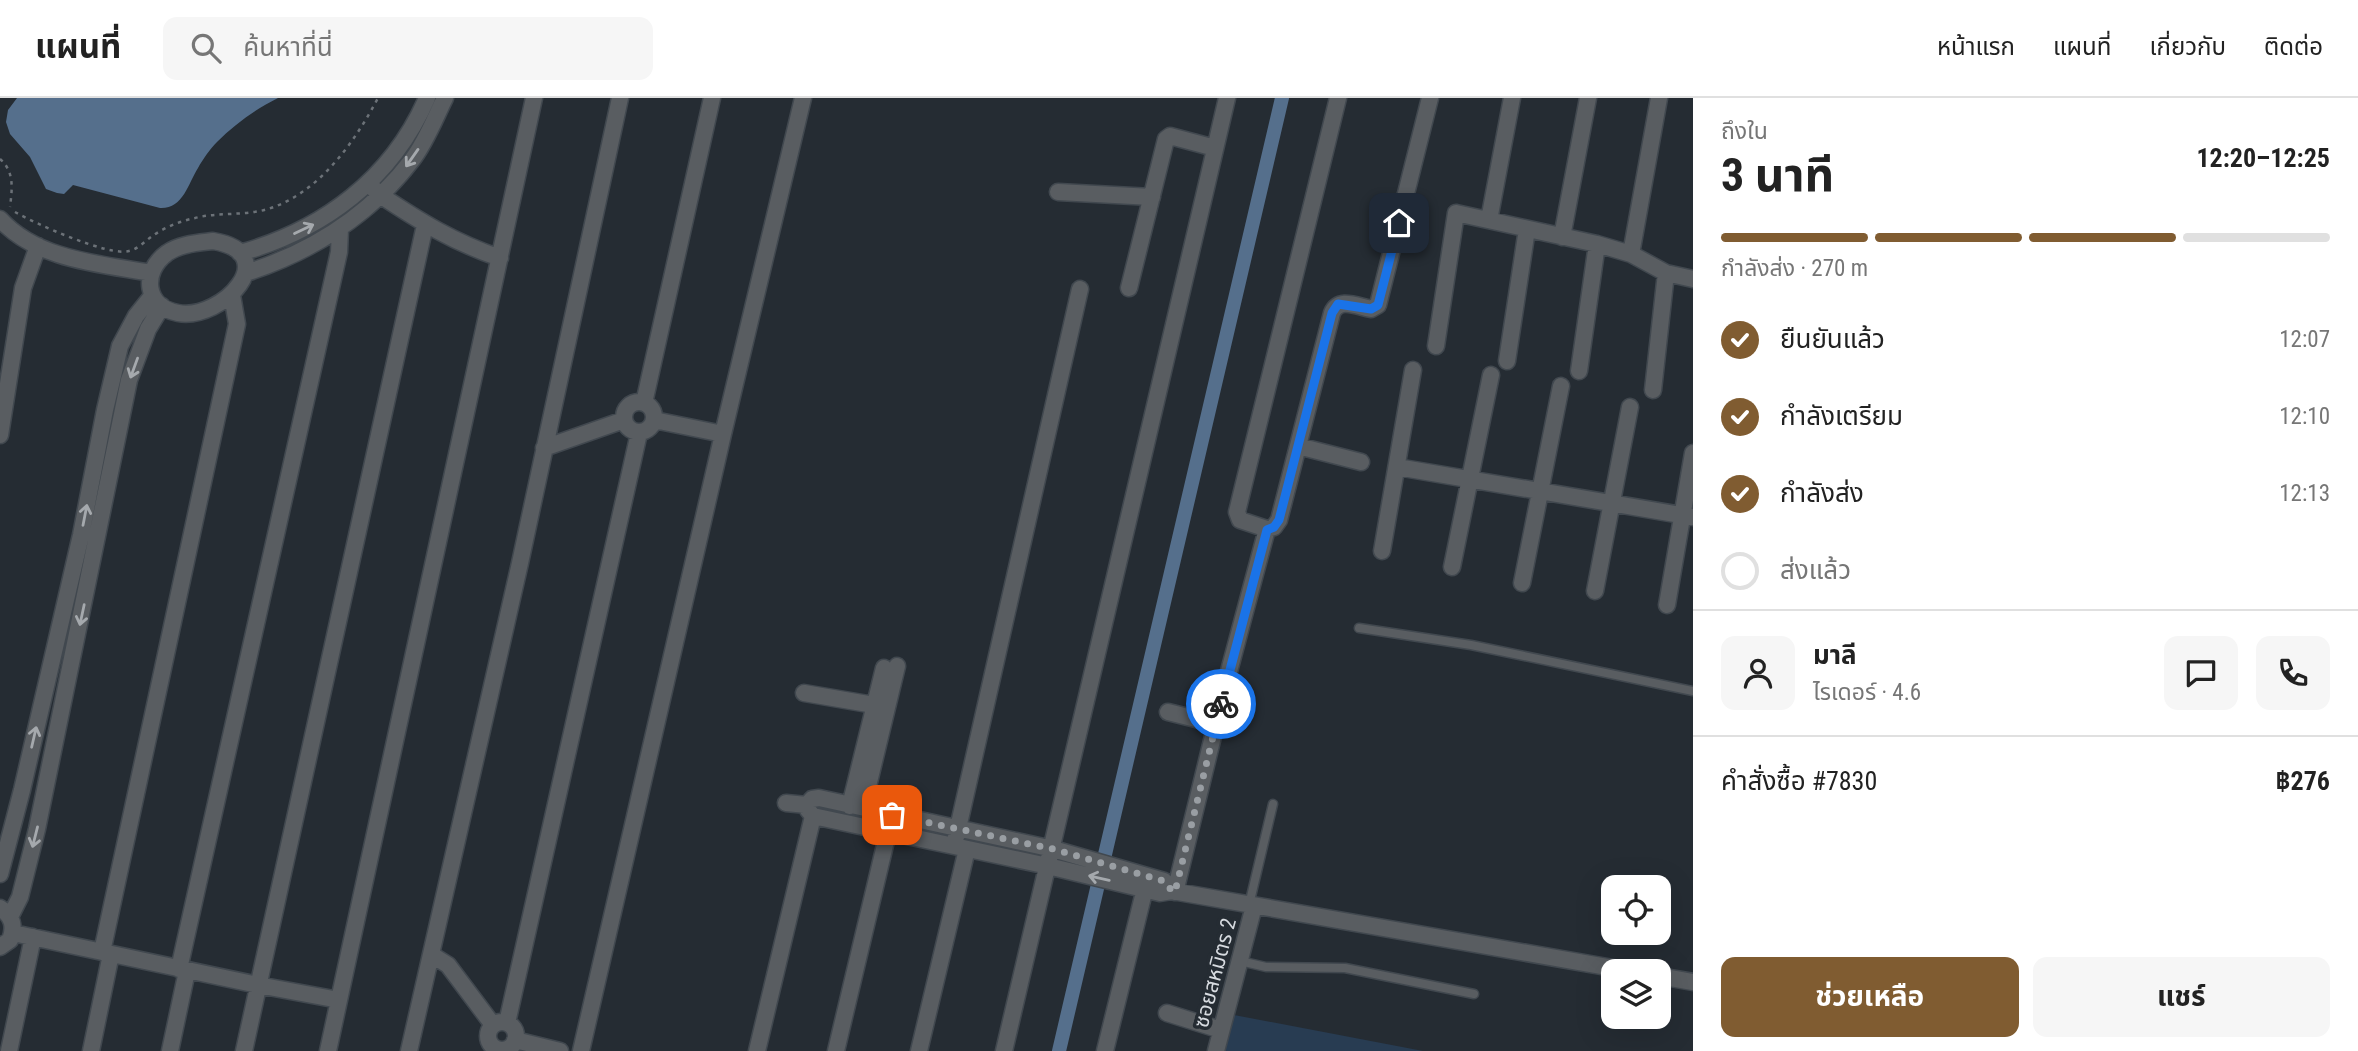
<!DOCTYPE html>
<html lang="th">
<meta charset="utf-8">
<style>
body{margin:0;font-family:"Roboto Condensed","Noto Sans Thai",sans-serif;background:#f6f6f6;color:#222;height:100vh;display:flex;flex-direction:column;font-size:26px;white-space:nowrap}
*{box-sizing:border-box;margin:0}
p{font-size:23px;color:#767676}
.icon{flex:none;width:38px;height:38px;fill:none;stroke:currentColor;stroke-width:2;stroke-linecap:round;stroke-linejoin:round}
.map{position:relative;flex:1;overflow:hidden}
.side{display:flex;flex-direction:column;background:#fff;width:665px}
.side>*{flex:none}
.fabs{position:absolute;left:1601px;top:777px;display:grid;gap:14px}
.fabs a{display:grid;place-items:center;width:70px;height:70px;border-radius:14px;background:#fff;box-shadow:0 7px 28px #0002;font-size:35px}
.pin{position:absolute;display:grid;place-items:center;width:60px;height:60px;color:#fff;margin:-30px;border-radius:14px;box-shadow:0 4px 10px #0006}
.courier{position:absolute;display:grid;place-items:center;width:70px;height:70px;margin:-35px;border:5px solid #1a73e8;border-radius:50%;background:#fff;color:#222;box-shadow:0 2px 9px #0007}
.headline em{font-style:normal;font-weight:700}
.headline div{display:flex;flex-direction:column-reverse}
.headline{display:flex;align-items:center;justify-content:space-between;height:119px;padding:0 28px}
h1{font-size:46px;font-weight:700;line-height:52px}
.bar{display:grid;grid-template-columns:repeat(4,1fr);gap:10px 7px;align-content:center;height:84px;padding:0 28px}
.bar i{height:9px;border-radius:5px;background:#e0e0e0}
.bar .on{background:#805c31}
.bar p{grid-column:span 4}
.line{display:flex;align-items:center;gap:18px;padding:0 28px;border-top:2px solid #e0e0e0}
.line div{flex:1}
.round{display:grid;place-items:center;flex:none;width:74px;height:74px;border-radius:14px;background:#f6f6f6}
ol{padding:0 28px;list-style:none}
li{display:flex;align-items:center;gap:21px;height:77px}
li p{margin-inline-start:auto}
li .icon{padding:7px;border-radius:50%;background:#805c31;color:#fff;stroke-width:4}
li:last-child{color:#767676}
li i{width:38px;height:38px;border:4px solid #e0e0e0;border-radius:50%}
.cta{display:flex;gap:14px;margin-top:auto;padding:14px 28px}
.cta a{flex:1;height:80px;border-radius:14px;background:#805c31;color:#fff;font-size:28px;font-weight:700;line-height:80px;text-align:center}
.cta a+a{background:#f6f6f6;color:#222}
header{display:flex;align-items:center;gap:42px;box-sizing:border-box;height:98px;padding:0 35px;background:#fff;border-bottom:2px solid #e0e0e0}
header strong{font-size:33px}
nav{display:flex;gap:38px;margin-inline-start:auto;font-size:24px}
.search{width:490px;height:63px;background:#f6f6f6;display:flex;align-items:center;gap:18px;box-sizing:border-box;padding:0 24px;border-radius:14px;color:#767676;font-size:26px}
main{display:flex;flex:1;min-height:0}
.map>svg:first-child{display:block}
</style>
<header>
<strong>แผนที่</strong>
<div class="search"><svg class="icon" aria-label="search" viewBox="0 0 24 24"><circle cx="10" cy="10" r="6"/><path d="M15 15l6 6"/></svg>ค้นหาที่นี่</div>
<nav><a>หน้าแรก</a><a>แผนที่</a><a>เกี่ยวกับ</a><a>ติดต่อ</a></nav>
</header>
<main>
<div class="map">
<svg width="1693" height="953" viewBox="0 0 1693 953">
<rect width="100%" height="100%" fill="#252c33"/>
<path fill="#283c52" d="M1234 917 1423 953H1224Z"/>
<path fill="#556f8c" d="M17 0H278C256 11 235 26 217 44 210 51 203 61 198 70 188 86 183 111 160 110L73 87 64 96 57 95 46 91 30 59 10 36 6 24 8 12Z"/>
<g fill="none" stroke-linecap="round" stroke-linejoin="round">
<path stroke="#556f8c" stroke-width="14" d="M1059 953 1282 0"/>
<g stroke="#41484f" stroke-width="11">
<path id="service" d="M1359 530 1471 547 1693 593
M1249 807 1273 706
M1240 863 1266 869 1345 870 1474 896"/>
</g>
<g stroke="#41484f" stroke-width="19">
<path id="minor" d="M374 91 380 97C421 124 453 144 500 160
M1058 94 1152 99
M0 121C37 162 101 166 151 175
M1489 122 1512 0
M1562 139 1588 0
M213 143C285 155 223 223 178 215 145 209 141 174 167 155 180 146 197 145 213 143Z
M240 155C323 132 392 81 427 0
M1631 156 1659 0
M246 175C311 154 370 117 412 62 426 44 435 20 445 0
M1129 190 1166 41 1170 38 1215 50
M1436 248 1456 115 1597 146 1631 156 1666 175 1693 181
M1507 263 1527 131
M1579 273 1597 146
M1653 292 1666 175
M624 319a15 15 0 1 1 30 0a15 15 0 1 1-30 0Z
M644 305 712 0
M654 322 723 336
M0 337 23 190 38 148
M1298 348 1361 364
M544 350 624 322
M1397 369 1693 419
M1267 431 1240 422 1237 414 1338 0
M1382 453 1413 272
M1452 469 1491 277
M1522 485 1561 288
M1595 493 1630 309
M1667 507 1693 355
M804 595 874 607
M1168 614 1216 626
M819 700 1053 751 1164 783 1172 793 1160 795 1048 768 813 718 808 712 807 707 812 701Z
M786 705 807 707
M850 708 884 570
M863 709 897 568
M956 739 1080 191
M0 776 22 692 81 437 105 312 120 248 136 218 152 198
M1172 793 1630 873
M1175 794 1228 577 1267 431 1274 429 1279 422 1332 215C1339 199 1356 208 1371 211L1378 207 1430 0
M0 810C13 818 15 829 10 842L0 849
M10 819 20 799 37 731 129 282 148 231 162 208
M13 835 258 887 339 902
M102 854 237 226 232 197
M432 857 448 867 493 927
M179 871 339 154 340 131
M1659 878 1693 884
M1167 915 1221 932
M488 938a14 14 0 1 1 28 0a14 14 0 1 1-28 0Z
M507 925 639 335
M515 942 560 953
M9 953 33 839
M91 953 111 856
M170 953 187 873
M244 953 425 127
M328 953 534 0
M409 953 520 465 620 0
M581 953 723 336 803 0
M757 953 813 718
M836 953 890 726
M919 953 967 751
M1004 953 1227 0
M1105 953 1147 782
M1216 953 1254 808"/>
</g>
<path stroke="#6c7278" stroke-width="2.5" stroke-dasharray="3.5 5" stroke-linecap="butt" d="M0 61C15 74 12 92 10 109
M15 114C34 125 109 159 129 153 138 151 144 144 151 139 163 130 180 123 195 120 218 114 245 118 268 111 319 95 354 45 378 0"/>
<use href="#service" stroke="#595d61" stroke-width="8"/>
<use href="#minor" stroke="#595d61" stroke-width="16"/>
</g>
<defs><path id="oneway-shaft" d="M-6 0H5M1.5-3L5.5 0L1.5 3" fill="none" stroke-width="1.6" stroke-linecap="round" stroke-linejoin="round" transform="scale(1.75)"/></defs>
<g stroke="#a5a9ad">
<use href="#oneway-shaft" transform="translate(412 60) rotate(125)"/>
<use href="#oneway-shaft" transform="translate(304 131) rotate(-25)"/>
<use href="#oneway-shaft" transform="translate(134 270) rotate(110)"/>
<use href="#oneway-shaft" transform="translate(85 417) rotate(-79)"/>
<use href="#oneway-shaft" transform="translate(82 517) rotate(102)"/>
<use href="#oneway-shaft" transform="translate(34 639) rotate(-77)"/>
<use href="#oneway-shaft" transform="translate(35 739) rotate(104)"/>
<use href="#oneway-shaft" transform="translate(1099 780) rotate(-167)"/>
</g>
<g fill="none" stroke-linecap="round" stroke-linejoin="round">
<path stroke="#999ea3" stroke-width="7" stroke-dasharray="0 12.6" d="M892 717 1053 751 1164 783 1172 793 1175 794 1221 606"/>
<path stroke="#1a73e8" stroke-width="9" d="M1221 606 1267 432 1274 429 1279 422 1332 215 1338 206 1371 211 1378 207 1399 125"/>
</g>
<g text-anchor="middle" stroke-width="7" stroke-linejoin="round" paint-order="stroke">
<g font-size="21" fill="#d7dbe0" stroke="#252c33">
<text transform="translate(1215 875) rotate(-75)" y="7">ซอยสหมิตร 2</text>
</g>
</g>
</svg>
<div class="fabs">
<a><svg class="icon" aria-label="locate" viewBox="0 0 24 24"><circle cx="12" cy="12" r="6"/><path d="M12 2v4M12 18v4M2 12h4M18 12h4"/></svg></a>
<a><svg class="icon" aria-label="layers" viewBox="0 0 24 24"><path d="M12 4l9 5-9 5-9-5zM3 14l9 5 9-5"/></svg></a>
</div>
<div class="pin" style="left:892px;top:717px;background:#ea580c"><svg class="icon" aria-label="bag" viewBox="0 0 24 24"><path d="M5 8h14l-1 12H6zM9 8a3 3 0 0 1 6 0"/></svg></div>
<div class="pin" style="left:1399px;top:125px;background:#1f2937"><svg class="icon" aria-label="home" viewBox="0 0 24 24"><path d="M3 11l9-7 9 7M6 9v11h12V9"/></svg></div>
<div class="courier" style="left:1221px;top:606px"><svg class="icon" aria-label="bike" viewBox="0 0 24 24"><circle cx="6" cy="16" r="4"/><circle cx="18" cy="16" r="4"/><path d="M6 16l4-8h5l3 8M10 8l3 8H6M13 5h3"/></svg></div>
</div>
<section class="side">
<div class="headline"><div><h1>3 นาที</h1><p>ถึงใน</p></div><em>12:20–12:25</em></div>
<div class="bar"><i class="on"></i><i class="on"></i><i class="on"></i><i></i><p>กำลังส่ง · 270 m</p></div>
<ol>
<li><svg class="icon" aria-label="check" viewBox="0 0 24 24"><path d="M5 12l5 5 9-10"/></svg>ยืนยันแล้ว<p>12:07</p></li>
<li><svg class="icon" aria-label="check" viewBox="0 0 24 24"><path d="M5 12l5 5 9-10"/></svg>กำลังเตรียม<p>12:10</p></li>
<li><svg class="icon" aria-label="check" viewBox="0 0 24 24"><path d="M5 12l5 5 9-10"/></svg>กำลังส่ง<p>12:13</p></li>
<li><i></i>ส่งแล้ว</li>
</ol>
<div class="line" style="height:126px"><a class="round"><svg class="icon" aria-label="person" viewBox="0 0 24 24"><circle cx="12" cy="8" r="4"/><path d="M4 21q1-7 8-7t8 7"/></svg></a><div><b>มาลี</b><p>ไรเดอร์ · 4.6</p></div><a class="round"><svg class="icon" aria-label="chat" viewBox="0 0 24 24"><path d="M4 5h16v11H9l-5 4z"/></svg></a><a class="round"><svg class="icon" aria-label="phone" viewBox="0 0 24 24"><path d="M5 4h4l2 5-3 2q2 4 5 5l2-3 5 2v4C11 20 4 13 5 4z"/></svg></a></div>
<div class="line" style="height:91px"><div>คำสั่งซื้อ #7830</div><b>฿276</b></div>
<div class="cta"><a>ช่วยเหลือ</a><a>แชร์</a></div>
</section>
</main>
